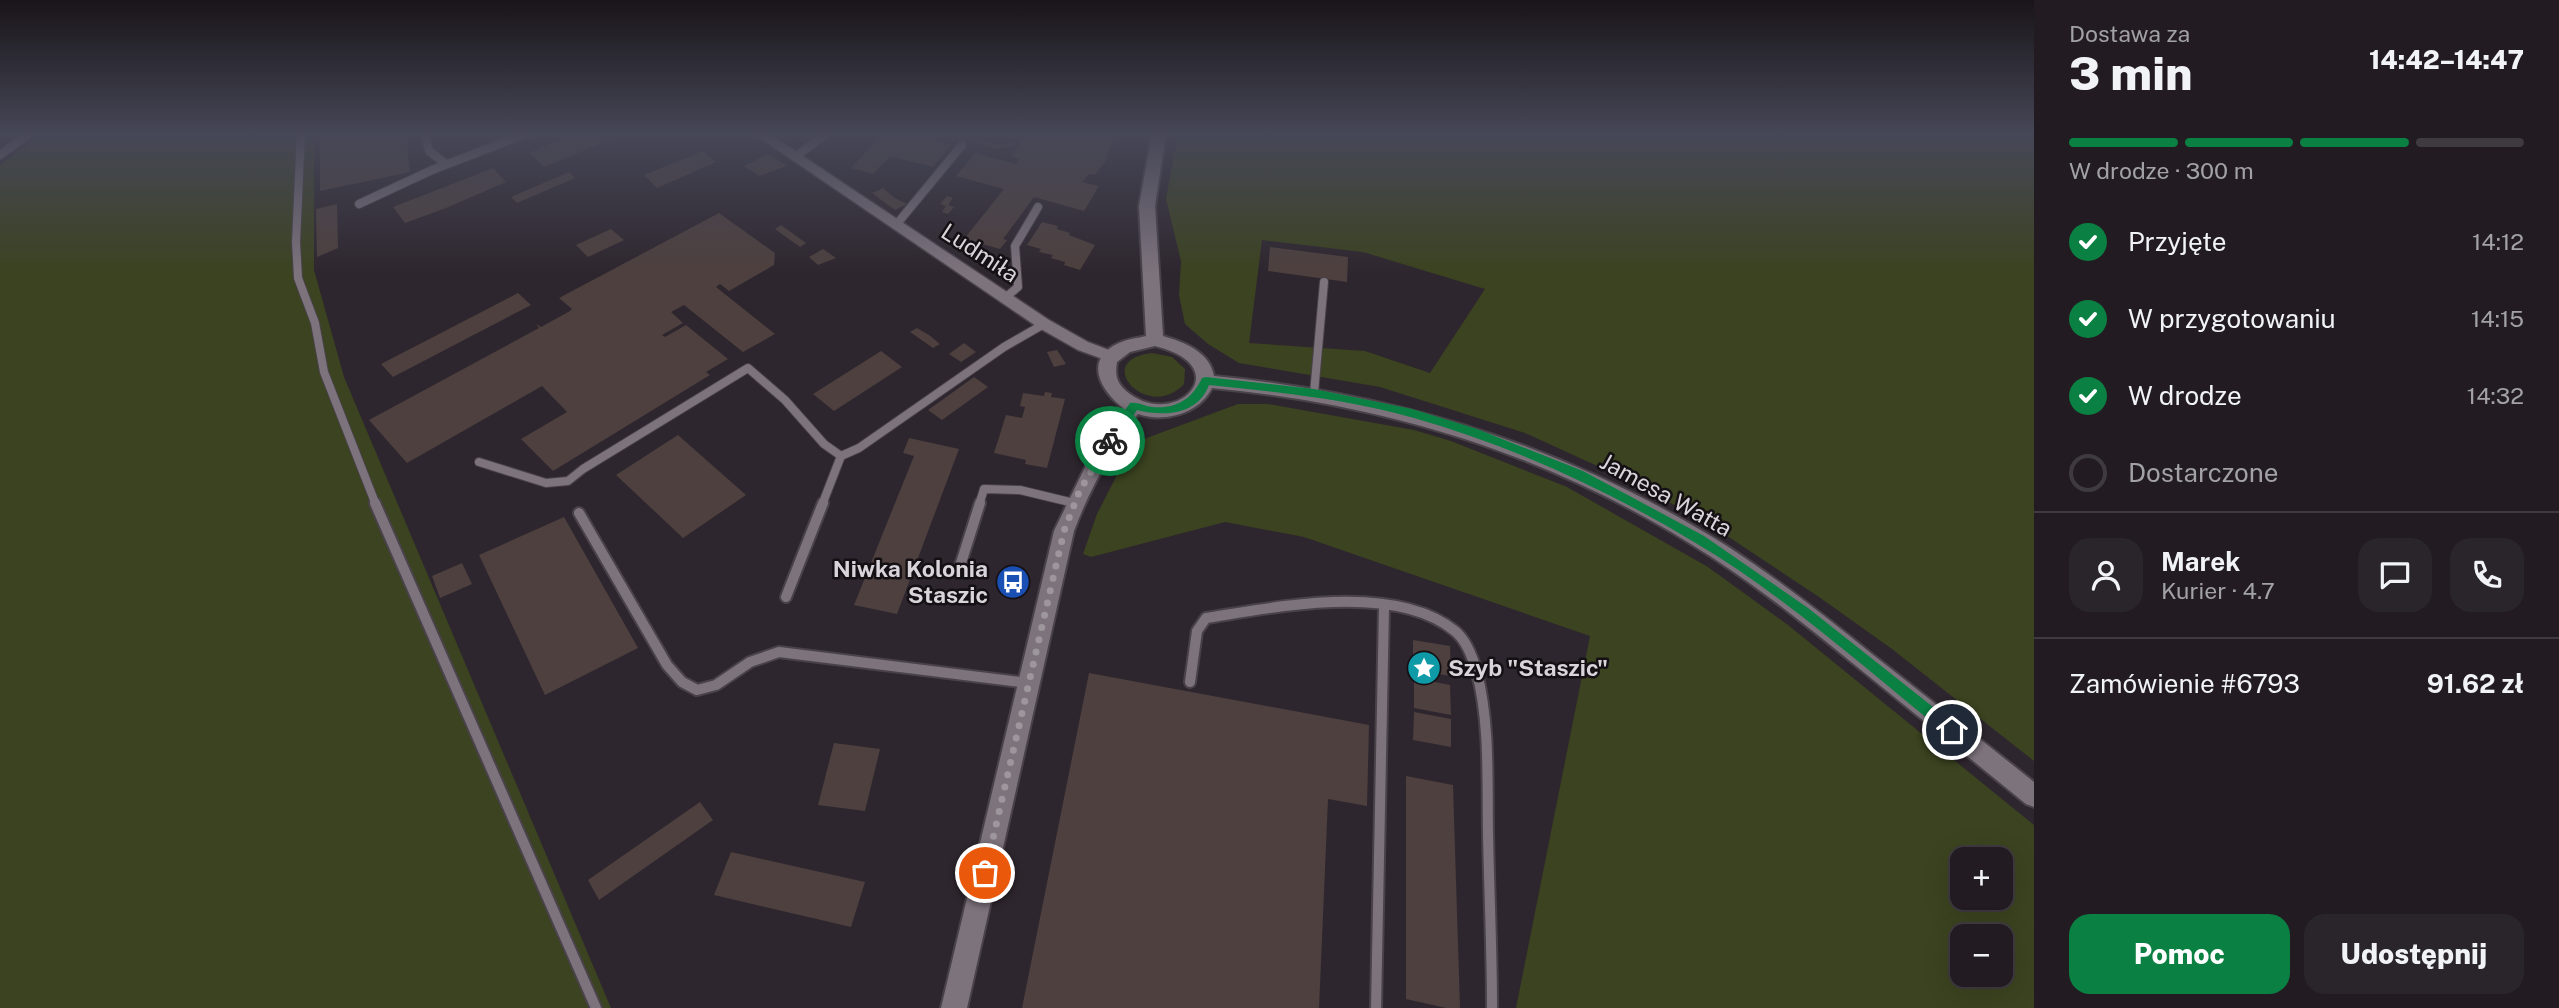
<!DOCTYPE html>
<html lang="pl">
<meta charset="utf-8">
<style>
body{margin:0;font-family:"Public Sans",sans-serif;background:#2a252a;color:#f1f3f6;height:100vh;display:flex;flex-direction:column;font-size:26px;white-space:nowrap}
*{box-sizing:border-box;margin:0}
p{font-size:23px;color:#a2a1a5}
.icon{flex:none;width:38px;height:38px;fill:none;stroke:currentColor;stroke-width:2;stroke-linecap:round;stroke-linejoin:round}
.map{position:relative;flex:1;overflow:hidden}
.panel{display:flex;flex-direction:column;background:#221c22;width:525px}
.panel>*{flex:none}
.tools{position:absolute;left:1950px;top:847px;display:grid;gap:14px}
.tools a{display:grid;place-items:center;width:63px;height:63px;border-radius:14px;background:#221c22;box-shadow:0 7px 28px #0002,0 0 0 2px #3f3a40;font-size:35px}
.pin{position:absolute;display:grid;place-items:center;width:60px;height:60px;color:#fff;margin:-30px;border:4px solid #fff;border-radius:50%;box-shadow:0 2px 7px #0007}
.courier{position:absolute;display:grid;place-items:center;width:70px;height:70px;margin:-35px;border:5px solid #0b8043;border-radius:50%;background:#fff;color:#222;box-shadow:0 2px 9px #0007}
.overview em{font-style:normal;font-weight:800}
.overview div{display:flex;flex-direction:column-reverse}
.overview{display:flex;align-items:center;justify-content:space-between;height:119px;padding:0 35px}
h1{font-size:46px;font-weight:800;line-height:52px}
.bar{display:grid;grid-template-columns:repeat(4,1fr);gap:10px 7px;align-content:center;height:84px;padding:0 35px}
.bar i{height:9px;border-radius:5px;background:#3f3a40}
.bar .on{background:#0b8043}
.bar p{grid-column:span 4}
.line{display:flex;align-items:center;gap:18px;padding:0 35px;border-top:2px solid #3f3a40}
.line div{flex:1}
.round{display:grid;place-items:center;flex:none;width:74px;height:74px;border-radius:21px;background:#2a252a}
ol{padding:0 35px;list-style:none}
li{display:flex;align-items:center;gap:21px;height:77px}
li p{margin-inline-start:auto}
li .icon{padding:7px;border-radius:50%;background:#0b8043;color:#fff;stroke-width:4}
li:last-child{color:#a2a1a5}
li i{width:38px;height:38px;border:4px solid #3f3a40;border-radius:50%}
.primary-button{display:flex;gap:14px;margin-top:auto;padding:14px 35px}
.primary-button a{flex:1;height:80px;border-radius:21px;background:#0b8043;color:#fff;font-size:28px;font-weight:800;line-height:80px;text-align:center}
.primary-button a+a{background:#2a252a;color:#f1f3f6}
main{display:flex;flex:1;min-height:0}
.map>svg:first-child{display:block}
</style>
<main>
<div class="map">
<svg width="2034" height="1008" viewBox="0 0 2034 1008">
<rect width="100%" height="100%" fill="#2e262e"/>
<path fill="#3b4320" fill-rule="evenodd" d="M44 133H314V270L344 377 611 1008H0V165Z
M1178 133H2034V761L1892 649 1819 597 1706 522 1628 480 1525 433 1380 387 1239 363 1208 344 1185 324 1179 295 1181 261 1166 199ZM1262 240 1363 252 1485 289 1430 373 1365 351 1249 343Z
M1152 353 1172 357 1185 369 1184 384C1148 423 1090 360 1152 353Z
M1238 404H1268L1414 430 1451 441 1567 487 1708 567 1788 625 2034 825V1008H1516L1590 636 1304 537 1225 522 1091 557 1083 554 1097 514 1117 475 1144 439ZM2000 859V898H1962V859ZM1962 936H2000V975H1962Z"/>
<path fill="#4d403e" d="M320 133H406L410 172 320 191Z
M575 133H626L544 167 530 153Z
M883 133H910L951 145 933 167 890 156 873 174 851 168Z
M938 133H953L999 145 1013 142 1016 145 997 149Z
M1026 133H1117L1106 155 1109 156 1095 175 1089 174 1082 182 1099 186 1084 211 1034 197 1003 239 1007 240 1000 249 964 239 1004 189 956 176 975 153 1016 164 1020 159 1011 156Z
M703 151 716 162 657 188 644 175Z
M768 154 787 166 759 176 744 166Z
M493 168 506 182 446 208 405 223 393 207Z
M569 172 575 178 517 203 511 197Z
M883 188 895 198 907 204 895 210 872 193Z
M947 196 953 198 948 205 954 207 948 214 942 212 946 206 940 204Z
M337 204 338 248 317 257 316 209Z
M719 213 775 253 774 265 729 291 720 284 716 287 775 334 743 352 684 305 671 312 683 323 662 335 665 337 686 325 728 359 706 372 710 375 553 471 521 439 567 412 542 386 407 463 369 420 539 328 536 324 541 327 570 311 572 309 559 298Z
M1042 222 1058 226 1057 229 1070 233 1069 235 1095 245 1080 270 1064 265 1065 262 1051 258 1053 255 1039 252 1041 249 1027 245Z
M781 225 806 243 800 247 775 229Z
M611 229 624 240 588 257 576 245Z
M1270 247 1348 257 1347 282 1268 271Z
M823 249 836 258 818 265 809 257Z
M518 293 531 305 393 377 381 364Z
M917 328 929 335 940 344 933 348 910 332Z
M964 343 976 352 961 362 949 354Z
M1057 350 1066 364 1054 367 1047 352Z
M881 351 902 367 834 411 813 394Z
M974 377 988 387 942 420 928 410Z
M1045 392 1052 393 1051 397 1065 399 1047 468 1025 464 1026 460 994 453 1006 415 1022 418 1025 407 1020 406 1023 393 1044 396Z
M678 435 746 495 683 538 616 475Z
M909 438 959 449 897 614 854 605 914 456 903 453Z
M564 517 638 648 545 695 479 555Z
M462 563 472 584 440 598 432 576Z
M1413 640 1450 646 1451 676 1413 670Z
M1089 673 1369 725 1367 806 1328 799 1319 1008H1022Z
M1414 678 1450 685 1451 715 1414 708Z
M1414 712 1451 719V747L1413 740Z
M834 743 880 749 865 811 818 805Z
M1406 776 1453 785 1460 1008H1446L1406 999Z
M700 802 713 820 599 900 588 880Z
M731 852 865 882 851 927 714 895Z"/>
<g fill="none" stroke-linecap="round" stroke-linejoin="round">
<g stroke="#494249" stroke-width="10">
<path id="service-far1" d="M301 133 296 242 298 278 315 323 324 372 376 505
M425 133 429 151 446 164
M0 155 30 133
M795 157 827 133
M359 204 432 170 528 133
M896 225 962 145
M1006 297 1018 287 1015 246 1038 207
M1314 393 1324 282
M479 462 546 483 568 481 583 469 748 368 785 400 824 444 841 456 859 448 1004 347 1044 324
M822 505 841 456
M979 505 984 489 1020 490 1074 503"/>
</g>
<g stroke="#494249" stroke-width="14">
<path id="service" d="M375 503 596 1008
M579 513 667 665 682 682 697 690 716 685 750 662 779 652 1028 683
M961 563 980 503
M786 597 823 503
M1190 682 1197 631 1206 618C1277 607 1394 582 1455 631 1467 641 1473 658 1477 673 1490 724 1487 780 1488 832 1489 891 1492 949 1492 1008
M1376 1008 1384 607"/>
</g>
<g stroke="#494249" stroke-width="3">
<path id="minor" d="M753 133H768L1049 320 1088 342 1117 353 1119 357 1117 361 1111 362 1078 350 1039 328Z"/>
</g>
<g stroke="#494249" stroke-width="4">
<path id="tertiary" d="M1152 133H1166L1155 206 1163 336C1184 342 1210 352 1214 376 1397 393 1571 448 1727 546 1778 579 1825 616 1872 654 1926 696 1980 739 2034 782V807L2026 804C1971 759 1916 715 1861 670 1813 631 1765 592 1713 558 1560 458 1394 405 1212 388 1199 414 1164 423 1138 414 1112 450 1090 488 1074 531L967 1008H941L1054 531 1088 461 1123 408C1100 390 1083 359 1119 343 1127 339 1138 338 1146 336L1139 206ZM1155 346C1240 367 1174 432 1126 391 1116 382 1115 374 1117 362L1130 352Z"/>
</g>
<use href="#service-far1" stroke="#7d737d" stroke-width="8"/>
<use href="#service" stroke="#7d737d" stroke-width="10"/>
<use href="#minor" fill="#7d737d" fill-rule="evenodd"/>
<use href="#tertiary" fill="#7d737d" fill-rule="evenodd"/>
</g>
<linearGradient id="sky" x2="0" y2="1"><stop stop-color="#191519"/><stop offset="0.49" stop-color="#464757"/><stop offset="1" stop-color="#464757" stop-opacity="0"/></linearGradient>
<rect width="2034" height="274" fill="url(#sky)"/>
<path fill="#0b8043" d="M1206 377 1314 389 1412 409 1477 429 1583 471 1704 536 1808 608 1957 726V735H1948C1867 670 1783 594 1694 542 1606 489 1512 446 1414 418 1347 399 1278 392 1209 385 1198 415 1164 417 1137 410L1114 444H1106V438L1130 403C1138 402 1144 406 1152 407 1177 409 1192 399 1202 378Z"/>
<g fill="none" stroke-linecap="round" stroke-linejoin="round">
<path stroke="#9d979d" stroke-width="7" stroke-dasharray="0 12.6" d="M985 873 1064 531 1080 490 1110 441"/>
</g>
<defs>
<g id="bus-disc" transform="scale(1.75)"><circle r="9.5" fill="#1a4fb4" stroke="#141014"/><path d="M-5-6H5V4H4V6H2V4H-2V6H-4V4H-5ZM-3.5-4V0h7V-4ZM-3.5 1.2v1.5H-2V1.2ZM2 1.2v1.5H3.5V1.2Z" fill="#fff"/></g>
<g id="sight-disc" transform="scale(1.75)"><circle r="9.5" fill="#0f9aa8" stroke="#141014"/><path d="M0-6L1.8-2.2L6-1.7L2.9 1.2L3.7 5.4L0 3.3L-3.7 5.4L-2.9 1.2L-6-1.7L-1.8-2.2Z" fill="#fff"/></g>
</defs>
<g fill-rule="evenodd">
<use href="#bus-disc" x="1013" y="582"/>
<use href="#sight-disc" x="1424" y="668"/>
</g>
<g text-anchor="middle" stroke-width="5" stroke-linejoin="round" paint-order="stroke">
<g font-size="23" fill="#d9d4d9" stroke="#141014">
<text transform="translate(980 253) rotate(33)" y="8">Ludmiła</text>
<text transform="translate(1666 495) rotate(29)" y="8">Jamesa Watta</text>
</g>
<g font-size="23" font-weight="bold" fill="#d9d4d9" stroke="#141014" text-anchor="end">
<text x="988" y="577">Niwka Kolonia<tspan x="988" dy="26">Staszic</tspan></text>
<text x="1448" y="676" text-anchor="start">Szyb "Staszic"</text>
</g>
</g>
</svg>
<div class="tools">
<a>+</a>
<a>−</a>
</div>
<div class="pin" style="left:985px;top:873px;background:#ea580c"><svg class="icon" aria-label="bag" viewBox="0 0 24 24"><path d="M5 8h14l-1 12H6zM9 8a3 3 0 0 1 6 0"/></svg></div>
<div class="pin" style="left:1952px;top:730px;background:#1f2937"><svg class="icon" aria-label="home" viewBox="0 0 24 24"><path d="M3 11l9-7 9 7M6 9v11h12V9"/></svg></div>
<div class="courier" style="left:1110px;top:441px"><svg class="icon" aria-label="bike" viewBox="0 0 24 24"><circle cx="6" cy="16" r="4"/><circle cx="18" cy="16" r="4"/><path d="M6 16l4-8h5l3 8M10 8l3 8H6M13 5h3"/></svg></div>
</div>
<section class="panel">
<div class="overview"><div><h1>3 min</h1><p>Dostawa za</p></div><em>14:42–14:47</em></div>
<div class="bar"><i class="on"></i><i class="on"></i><i class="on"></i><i></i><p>W drodze · 300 m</p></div>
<ol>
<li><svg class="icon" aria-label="check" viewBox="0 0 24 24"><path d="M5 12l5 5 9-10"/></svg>Przyjęte<p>14:12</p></li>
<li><svg class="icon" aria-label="check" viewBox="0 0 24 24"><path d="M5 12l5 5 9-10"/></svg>W przygotowaniu<p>14:15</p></li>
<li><svg class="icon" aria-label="check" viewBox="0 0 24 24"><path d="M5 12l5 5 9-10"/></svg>W drodze<p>14:32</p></li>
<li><i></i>Dostarczone</li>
</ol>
<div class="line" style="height:126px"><a class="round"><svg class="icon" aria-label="person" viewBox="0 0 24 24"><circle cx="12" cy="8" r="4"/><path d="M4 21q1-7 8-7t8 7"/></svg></a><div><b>Marek</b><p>Kurier · 4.7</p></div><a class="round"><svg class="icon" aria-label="chat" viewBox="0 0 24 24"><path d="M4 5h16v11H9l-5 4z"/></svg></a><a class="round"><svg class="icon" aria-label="phone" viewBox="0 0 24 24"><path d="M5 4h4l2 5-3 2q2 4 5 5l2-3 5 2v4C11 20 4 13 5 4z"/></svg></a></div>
<div class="line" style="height:91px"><div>Zamówienie #6793</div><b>91.62 zł</b></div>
<div class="primary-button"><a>Pomoc</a><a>Udostępnij</a></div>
</section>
</main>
